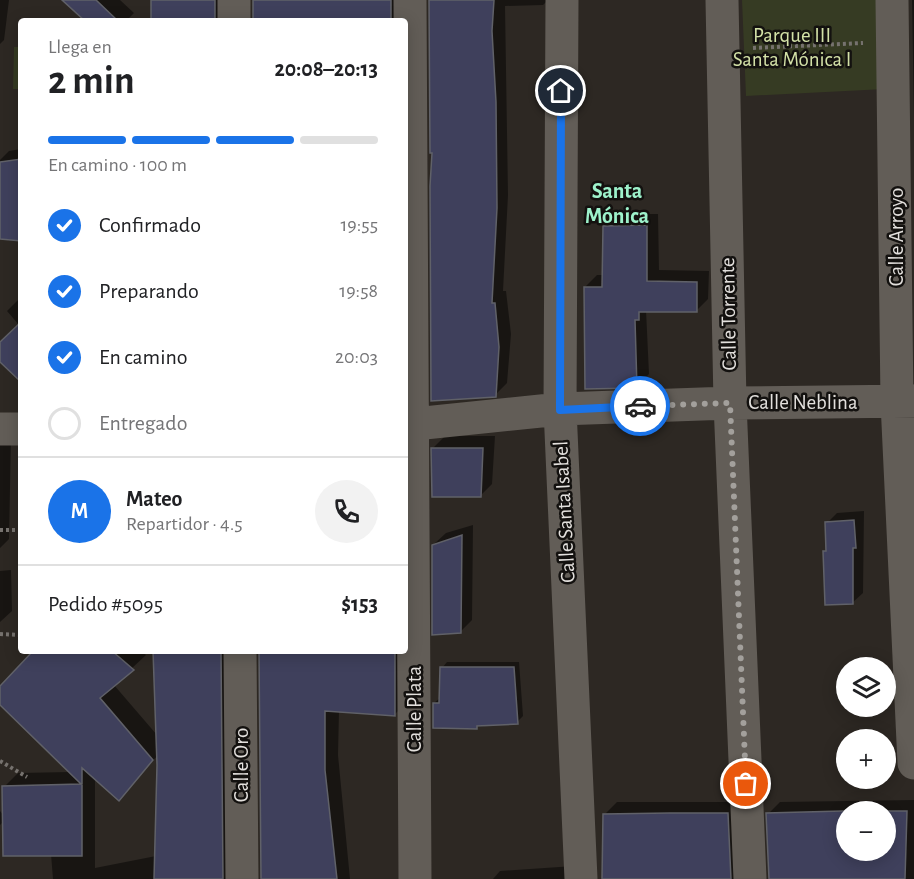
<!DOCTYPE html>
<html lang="es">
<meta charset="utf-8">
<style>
body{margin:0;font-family:"Alegreya Sans",sans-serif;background:#f2f2f2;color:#202124;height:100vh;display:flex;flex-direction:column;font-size:22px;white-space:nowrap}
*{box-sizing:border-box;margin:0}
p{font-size:20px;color:#757577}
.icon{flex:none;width:33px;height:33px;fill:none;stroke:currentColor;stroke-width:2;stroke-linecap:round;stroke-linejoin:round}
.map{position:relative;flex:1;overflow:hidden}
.panel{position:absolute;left:18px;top:18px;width:390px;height:636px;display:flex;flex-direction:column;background:#fff;border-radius:6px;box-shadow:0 3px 15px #0003}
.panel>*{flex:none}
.buttons{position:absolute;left:836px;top:657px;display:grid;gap:12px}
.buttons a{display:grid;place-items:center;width:60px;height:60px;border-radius:50%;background:#fff;box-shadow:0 3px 15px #0003;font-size:30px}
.pin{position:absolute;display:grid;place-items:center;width:51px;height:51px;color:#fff;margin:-26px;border:3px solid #fff;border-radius:50%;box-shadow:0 2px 6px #0007}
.courier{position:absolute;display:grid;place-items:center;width:60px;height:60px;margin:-30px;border:4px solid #1a73e8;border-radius:50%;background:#fff;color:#222;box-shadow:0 2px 8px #0007}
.summary em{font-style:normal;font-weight:600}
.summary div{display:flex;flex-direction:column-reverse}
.summary{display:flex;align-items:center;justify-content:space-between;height:102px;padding:0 30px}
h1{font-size:39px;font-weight:600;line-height:45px}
.bar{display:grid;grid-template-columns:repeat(4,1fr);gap:9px 6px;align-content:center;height:72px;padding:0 30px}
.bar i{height:8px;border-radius:4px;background:#e0e0e0}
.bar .current{background:#1a73e8}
.bar p{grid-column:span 4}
.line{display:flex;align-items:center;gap:15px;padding:0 30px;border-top:2px solid #e0e0e0}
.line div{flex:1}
.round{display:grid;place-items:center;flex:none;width:63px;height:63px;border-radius:32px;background:#f2f2f2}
ol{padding:0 30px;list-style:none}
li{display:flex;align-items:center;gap:18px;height:66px}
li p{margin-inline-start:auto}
li .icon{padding:6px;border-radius:50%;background:#1a73e8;color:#fff;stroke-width:4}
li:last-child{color:#757577}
li i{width:33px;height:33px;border:3px solid #e0e0e0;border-radius:50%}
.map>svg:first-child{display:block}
</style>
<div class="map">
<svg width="914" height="879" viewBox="0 0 914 879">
<rect width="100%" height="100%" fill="#2d2823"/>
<path fill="#363b23" d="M742 0H883L885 89 746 96Z
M14 47H21V89H13Z"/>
<path fill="#0007" fill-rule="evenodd" d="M0 0H9L4 40 0 44Z
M68 0H120L134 13 126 21H87Z
M151 0H227L232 21H151Z
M254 0H403V21H254Z
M430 0H548L543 5 505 6 508 195 503 291H506L511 334 507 383 495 395 433 399Z
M912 0H914V117Z
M21 149V240L0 238V160L9 151Z
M617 214H658L659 270 709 271 708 299 696 311 646 310 649 374 637 386 585 287 597 275H603L605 226Z
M21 297V380L0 360V344L19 325 7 311Z
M445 436H495L492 484 480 496 433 448Z
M0 437 11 438 9 539 0 548Z
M864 511 863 593 852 603 824 551 828 548 827 523 837 513Z
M473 525 472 620 460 632 433 545 446 533Z
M11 570 12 611 0 622V571Z
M35 651H141L146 655 114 685 157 735 155 651H235L244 879H53L51 854 4 821 0 825V811L4 816V787L18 773 70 772 0 703V689ZM158 755 156 856 95 868V778L119 798Z
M260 651H405L409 700 395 714 339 711 338 755 350 879H262Z
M447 662H519L523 716 517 722 477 727 434 703 441 697 442 668Z
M914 800V879H770L768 814 780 802ZM846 812H885V850H846Z
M617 802H740L748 879H610L605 814Z
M574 866 580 879H493L500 871Z"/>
<path fill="#3f405c" stroke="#606168" stroke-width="1.5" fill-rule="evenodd" d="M62 0H96L118 21H85Z
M151 0H215V21H151Z
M253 0H391V21H253Z
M429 0H494L492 31 496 102 497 208 492 303H495L499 347 496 397 431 401 430 186 432 153H430Z
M21 159V241L0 239V162Z
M647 225V281L697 282V312H639V320H635L637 388 585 389 584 287H602L603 226Z
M21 322V382L0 362V342Z
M431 448H483L481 497H432Z
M854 520 856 548H853V604L825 605 823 551H826L825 522Z
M462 535 461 633 432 635V545Z
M33 651H112L134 670 100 698 153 760 119 801 82 768V856H3L2 786 81 784 0 705V686Z
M153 651H221L223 879H154L157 765Z
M259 651H395V716L325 711V770L337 879H261Z
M440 667H514L518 724 477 726V729L433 728V703H439Z
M843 811H907L905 879H769L766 813ZM846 812H885V850H846Z
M670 813H728L731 879H602L603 814Z"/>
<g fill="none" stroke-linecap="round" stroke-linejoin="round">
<path stroke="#76726e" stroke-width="4" stroke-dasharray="3 3" stroke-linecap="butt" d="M753 48 863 43
M0 530H21
M0 634 21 635
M0 761 27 777"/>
<path stroke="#625d57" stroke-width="33" d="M234 0V21
M410 0 415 879
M562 0 560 409 581 879
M722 0 730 403 750 879
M892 0 897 402 914 763
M405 425 560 409 730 403 914 401
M0 429H21
M240 651 242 879"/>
</g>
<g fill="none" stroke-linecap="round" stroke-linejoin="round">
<path stroke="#a3a09c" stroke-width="6" stroke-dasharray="0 10.8" d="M640 406 730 403 746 784"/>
<path stroke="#1a73e8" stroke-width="8" d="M561 91 560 410 640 406"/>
</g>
<g text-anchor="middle" stroke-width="5" stroke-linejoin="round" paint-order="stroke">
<g font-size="21" fill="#d3e1a7" stroke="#13110f">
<text x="792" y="42">Parque III<tspan x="792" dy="24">Santa Mónica I</tspan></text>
</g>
<g font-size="21" fill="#e3e0dd" stroke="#13110f">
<text transform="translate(896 237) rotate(-90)" y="7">Calle Arroyo</text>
<text transform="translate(728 314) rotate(-91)" y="7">Calle Torrente</text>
<text x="803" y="409">Calle Neblina</text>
<text transform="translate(564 512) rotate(-93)" y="7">Calle Santa Isabel</text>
<text transform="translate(414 709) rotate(-90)" y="7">Calle Plata</text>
<text transform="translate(241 765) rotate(-90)" y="7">Calle Oro</text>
</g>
<g font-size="22" font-weight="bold" fill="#9df2cb" stroke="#13110f">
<text x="617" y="198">Santa<tspan x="617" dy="25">Mónica</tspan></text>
</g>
</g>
</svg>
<div class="buttons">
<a><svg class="icon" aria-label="layers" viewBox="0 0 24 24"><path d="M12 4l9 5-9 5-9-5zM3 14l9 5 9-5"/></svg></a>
<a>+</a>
<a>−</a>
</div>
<div class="pin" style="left:746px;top:784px;background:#ea580c"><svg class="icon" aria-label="bag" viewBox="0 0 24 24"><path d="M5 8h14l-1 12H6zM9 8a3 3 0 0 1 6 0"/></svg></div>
<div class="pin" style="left:561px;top:91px;background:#1f2937"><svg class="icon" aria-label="home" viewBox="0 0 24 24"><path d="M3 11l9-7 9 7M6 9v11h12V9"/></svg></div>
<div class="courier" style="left:640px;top:406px"><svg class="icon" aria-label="car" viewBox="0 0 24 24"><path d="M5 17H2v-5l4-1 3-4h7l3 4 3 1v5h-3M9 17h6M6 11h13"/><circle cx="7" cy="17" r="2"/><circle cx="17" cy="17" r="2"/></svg></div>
<section class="panel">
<div class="summary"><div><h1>2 min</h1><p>Llega en</p></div><em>20:08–20:13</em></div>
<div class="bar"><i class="current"></i><i class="current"></i><i class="current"></i><i></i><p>En camino · 100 m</p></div>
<ol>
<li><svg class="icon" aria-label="check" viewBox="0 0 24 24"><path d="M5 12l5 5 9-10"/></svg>Confirmado<p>19:55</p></li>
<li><svg class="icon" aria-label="check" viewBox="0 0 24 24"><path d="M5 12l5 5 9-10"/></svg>Preparando<p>19:58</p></li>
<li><svg class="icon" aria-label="check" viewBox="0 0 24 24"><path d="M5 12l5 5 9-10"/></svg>En camino<p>20:03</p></li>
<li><i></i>Entregado</li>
</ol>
<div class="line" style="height:108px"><b class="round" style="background:#1a73e8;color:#fff">M</b><div><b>Mateo</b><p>Repartidor · 4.5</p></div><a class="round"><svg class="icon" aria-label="phone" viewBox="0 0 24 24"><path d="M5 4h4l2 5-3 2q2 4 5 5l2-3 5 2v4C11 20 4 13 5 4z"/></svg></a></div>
<div class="line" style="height:78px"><div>Pedido #5095</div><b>$153</b></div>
</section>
</div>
